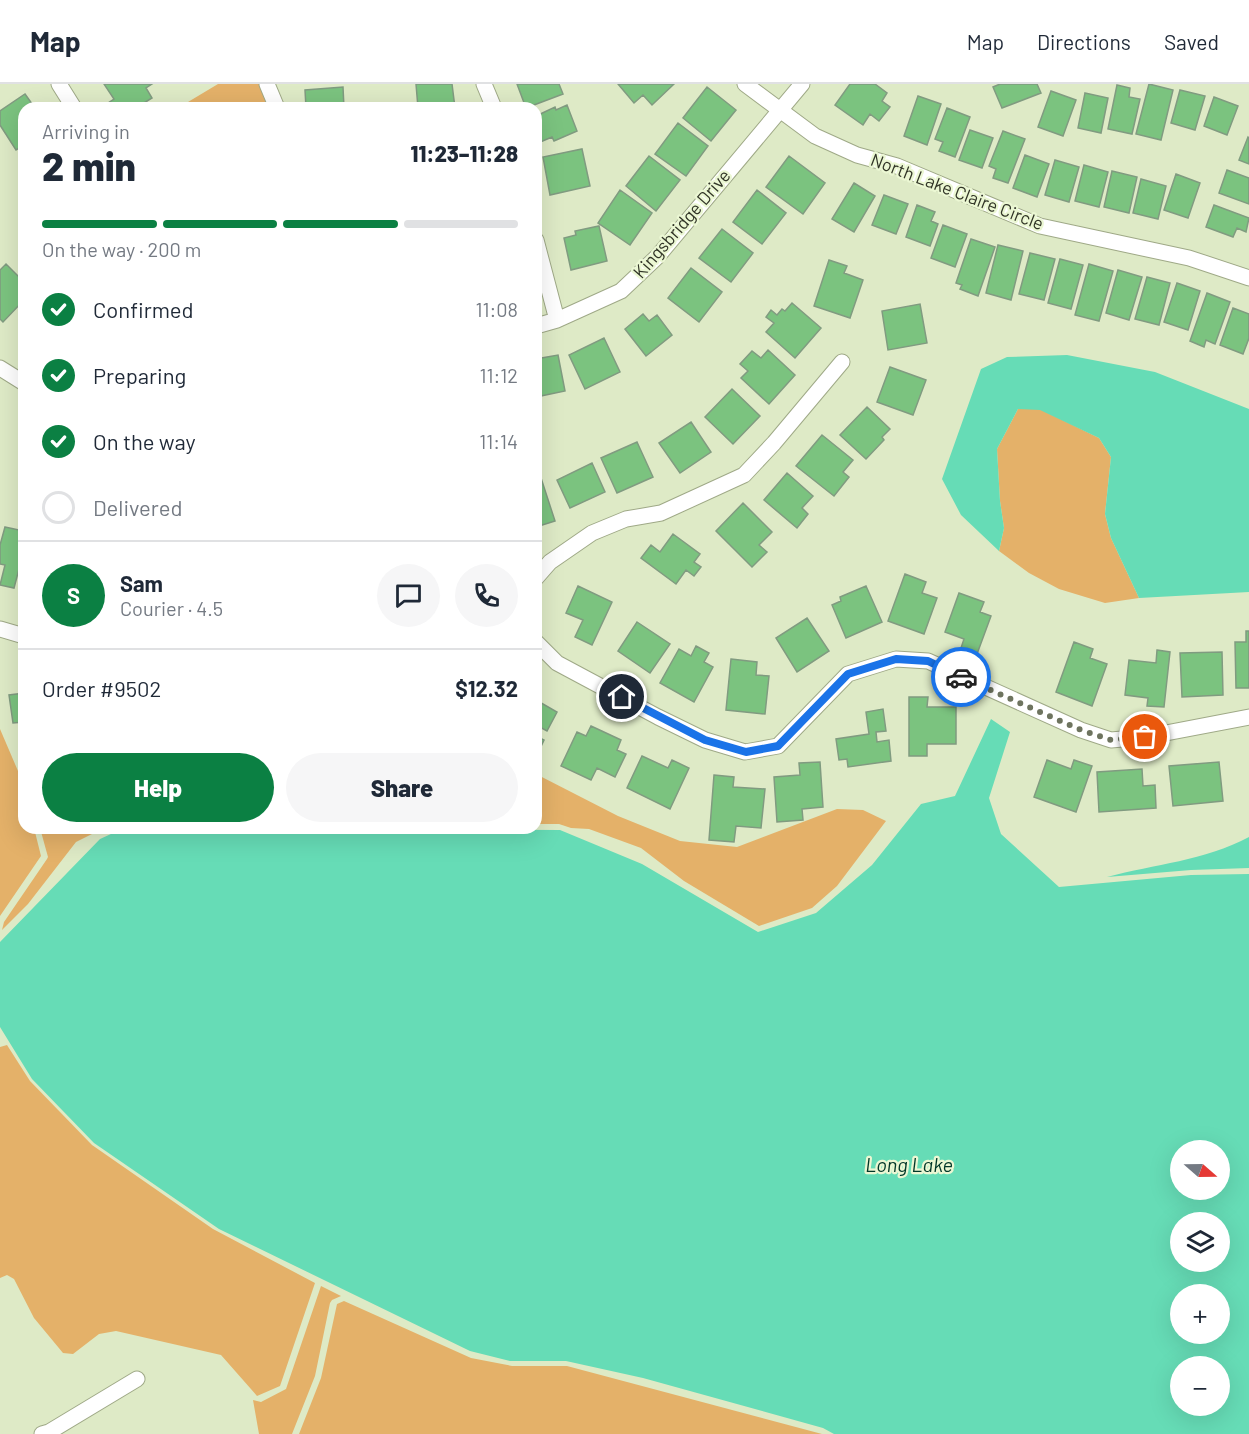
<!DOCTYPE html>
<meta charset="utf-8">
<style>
body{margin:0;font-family:Barlow,sans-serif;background:#f6f6f7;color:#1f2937;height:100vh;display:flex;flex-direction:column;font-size:22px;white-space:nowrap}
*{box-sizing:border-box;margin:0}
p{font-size:20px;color:#747a83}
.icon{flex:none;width:33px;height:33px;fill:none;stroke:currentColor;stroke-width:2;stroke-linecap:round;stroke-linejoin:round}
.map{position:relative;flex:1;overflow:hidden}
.details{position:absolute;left:18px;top:18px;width:524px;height:732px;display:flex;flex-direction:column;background:#fff;border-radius:18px;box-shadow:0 6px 24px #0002}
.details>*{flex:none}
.needle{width:39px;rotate:110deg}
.buttons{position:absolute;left:1170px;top:1056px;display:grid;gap:12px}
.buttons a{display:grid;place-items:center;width:60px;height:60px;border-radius:50%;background:#fff;box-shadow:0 6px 24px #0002;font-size:30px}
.pin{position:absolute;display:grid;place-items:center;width:51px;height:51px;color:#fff;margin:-26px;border:3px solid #fff;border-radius:50%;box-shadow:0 2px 6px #0007}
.courier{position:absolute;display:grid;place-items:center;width:60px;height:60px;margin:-30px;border:4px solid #1a73e8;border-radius:50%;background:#fff;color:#222;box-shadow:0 2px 8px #0007}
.overview em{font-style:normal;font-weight:800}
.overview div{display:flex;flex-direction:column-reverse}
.overview{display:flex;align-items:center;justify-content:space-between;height:102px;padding:0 24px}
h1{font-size:39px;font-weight:800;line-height:45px}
.bar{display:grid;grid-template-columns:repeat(4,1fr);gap:9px 6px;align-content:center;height:72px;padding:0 24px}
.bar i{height:8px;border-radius:4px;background:#e0e1e3}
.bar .on{background:#0b8043}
.bar p{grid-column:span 4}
.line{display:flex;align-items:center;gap:15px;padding:0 24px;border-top:2px solid #e0e1e3}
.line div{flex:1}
.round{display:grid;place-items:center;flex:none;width:63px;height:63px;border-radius:32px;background:#f6f6f7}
ol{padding:0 24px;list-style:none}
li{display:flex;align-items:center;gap:18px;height:66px}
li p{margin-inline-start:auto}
li .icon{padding:6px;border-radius:50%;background:#0b8043;color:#fff;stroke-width:4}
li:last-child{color:#747a83}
li i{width:33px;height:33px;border:3px solid #e0e1e3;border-radius:50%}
.button{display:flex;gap:12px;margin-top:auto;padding:12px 24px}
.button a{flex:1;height:69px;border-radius:36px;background:#0b8043;color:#fff;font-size:24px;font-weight:800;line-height:69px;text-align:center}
.button a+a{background:#f6f6f7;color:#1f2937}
header{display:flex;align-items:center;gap:36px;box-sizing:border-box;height:84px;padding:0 30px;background:#fff;border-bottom:2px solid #e0e1e3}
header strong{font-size:28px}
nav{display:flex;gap:33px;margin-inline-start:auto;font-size:21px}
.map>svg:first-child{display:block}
</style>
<header>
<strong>Map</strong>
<nav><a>Map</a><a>Directions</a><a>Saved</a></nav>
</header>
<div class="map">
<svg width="1249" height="1350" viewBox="0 0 1249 1350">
<rect width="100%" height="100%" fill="#deeac6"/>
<path fill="#e4b169" d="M218 0H261L267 24H178Z
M1018 325H1040L1099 354 1111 373 1105 430 1111 454 1139 514 1105 519 1059 505 1029 489 999 467 1004 444 1000 417 997 365Z
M0 645 18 687 24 708V744H34L41 772 0 832Z
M536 690 618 732 680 757 737 763 837 725 863 726 886 737 837 802 812 824 759 842 684 797 641 764 589 745 571 744 559 740H536Z
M40 744H104L76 758 28 820 2 846 4 838 47 775 48 773Z
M7 961 30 997 92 1061 213 1145 315 1199 280 1302 257 1312 221 1271 116 1247 99 1250 73 1270 63 1269 34 1234 14 1195 7 1191 0 1194V963Z
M321 1202 341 1212 332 1216 330 1219 315 1292 292 1350H259L253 1316 261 1318 286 1305Z
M344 1217 471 1274 512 1282H567L822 1350H299L321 1294 337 1220Z"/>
<path fill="#66dcb6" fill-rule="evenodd" d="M1067 271 1155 288 1249 325V508L1139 514 1111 454 1105 430 1111 373 1099 354 1040 326 1018 325 997 365 1000 417 1004 444 999 467 961 431 942 395 981 285 1007 273Z
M991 635 1010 648 989 714 1001 750 1059 803 1191 791 1249 790V1350H834L823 1344 643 1294 566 1277H510L470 1267 219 1145 94 1059 32 995 0 943V858L100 755 124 744 560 746 642 780 758 848 816 829 872 781 921 720 955 712ZM1180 1066H1220V1106H1180ZM1220 1138V1178H1180V1138ZM1180 1210H1220V1250H1180ZM1180 1282H1220V1322H1180Z
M1249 753V784L1191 786 1107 793C1155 780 1204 777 1249 753Z"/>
<path fill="#7bc37f" stroke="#809b80" stroke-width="1.5" d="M104 0H152L146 4 152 14 136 24H107L105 21 114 15Z
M416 0H452L455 24H418Z
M517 0H559L563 10 526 24Z
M618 0H674L652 21 643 11 634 19Z
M850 0H875L887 9 882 17 890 23 879 37 870 30 863 41 835 21Z
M1000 0H1037L1041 9 1002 24 993 3Z
M1149 0 1173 6 1161 56 1136 50Z
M1117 1 1130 4 1129 13 1140 15 1132 50 1108 45Z
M343 3 344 24H306L305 6Z
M707 3 736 26 711 57 683 34Z
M1180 6 1205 12 1195 46 1171 39Z
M1051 7 1076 16 1063 52 1038 43Z
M1085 9 1108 14 1101 49 1078 44Z
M25 10 35 24H24V61L16 66 0 41V27Z
M918 12 941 20 927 61 904 52Z
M1214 13 1238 22 1227 51 1204 42Z
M567 21 577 47 554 57 552 53 538 59 536 53V32L555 23 556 26Z
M947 24 970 33 955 73 939 67 943 58 935 55Z
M678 39 708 62 686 92 655 70Z
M970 46 993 54 982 84 959 76Z
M1003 47 1025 55 1008 99 993 94 996 85 989 82Z
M1248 53 1249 54V80L1239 76Z
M582 65 590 102 550 111 543 73Z
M1025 71 1049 80 1037 113 1013 104Z
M649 72 680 96 656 127 626 102Z
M789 72 825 99 803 130 766 103Z
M1055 76 1079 83 1069 118 1045 111Z
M1084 81 1108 88 1099 123 1075 117Z
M1227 86 1249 94V120L1219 109Z
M1112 87 1137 93 1129 129 1104 123Z
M1176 90 1200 99 1188 134 1164 126Z
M1141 95 1166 102 1158 135 1133 129Z
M854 99 875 112 854 148 832 135Z
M620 106 652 129 630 161 598 139Z
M757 106 786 129 762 160 733 138Z
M884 111 908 120 896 150 872 141Z
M917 121 935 128 931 137 938 140 930 162 906 153Z
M1214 121 1249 134 1246 148 1237 144 1233 153 1206 143Z
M943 141 967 150 955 183 931 174Z
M599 142 607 177 571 186 564 154 576 151 575 147Z
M722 145 753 169 731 198 699 174Z
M971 155 995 163 978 212 960 205 962 201 956 199Z
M998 161 1023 167 1011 216 986 209Z
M1030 169 1055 175 1044 216 1019 210Z
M1060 175 1083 181 1071 225 1048 219Z
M829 176 847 182 844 189 863 196 850 234 814 222Z
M6 180 20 194 24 190V216L3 238 0 235V186Z
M1089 180 1113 187 1099 237 1075 231Z
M691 184 722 208 699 238 668 214Z
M1118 186 1142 193 1129 236 1106 229Z
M1147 193 1170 199 1159 241 1135 235Z
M1177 199 1200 207 1188 246 1164 238Z
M1207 209 1230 218 1215 260 1206 256 1204 263 1190 257Z
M792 219 821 244 795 274 766 248 774 239 766 233 771 226 777 231 782 225 785 227Z
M920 220 927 259 888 266 882 227Z
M1233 224 1249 230V254L1243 270 1220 261Z
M643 230 649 237 657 231 672 251 646 272 625 245Z
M604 254 620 288 585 305 569 271Z
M768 266 795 291 769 320 741 294 748 287 740 280 752 267 761 274Z
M558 271 565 307 536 313V275Z
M890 283 926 296 913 331 877 318Z
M732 305 760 332 733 360 705 333Z
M867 323 890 345 882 353 884 356 866 375 840 351Z
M691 338 711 368 680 389 659 359Z
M822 351 853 376 843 388 849 393 834 412 796 382Z
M637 358 653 393 617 409 601 374Z
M592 379 605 408 570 424 557 396Z
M787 389 813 412 802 424 808 430 797 444 764 416Z
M541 394 555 437 536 443V396Z
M743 419 772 448 759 461 767 468 752 483 716 447Z
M5 443 24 447V486L19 485 14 504 0 501 5 481 0 480V461Z
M673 450 700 470 694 478 701 483 694 492 686 486 676 500 641 474 651 461 660 468Z
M905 490 926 498 922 509 937 514 924 550 888 537Z
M578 502 612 518 592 561 575 553 583 536 566 529Z
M866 502 882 538 846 554 832 521 841 517 840 513Z
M959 509 984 518 980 528 991 532 977 570 961 564 964 555 945 548Z
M807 534 829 567 797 588 776 554Z
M637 538 670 560 650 589 618 567Z
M1246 547H1249V604H1236L1235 558H1246Z
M1074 558 1093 565 1090 574 1107 580 1092 622 1056 608Z
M696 562 709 569 704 578 713 583 694 618 660 599 679 565 691 572Z
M1157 566 1170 568 1164 623 1147 622 1148 614 1125 611 1129 576 1156 579Z
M1222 568 1223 611 1182 613 1180 569Z
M731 575 757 578 756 591 769 592 765 630 726 626Z
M24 609V638L13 639 9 611Z
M909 613H928L927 623H956V660H927V672H909Z
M536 616 557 628 547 647 536 641Z
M883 625 886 647 876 648 877 658 889 656 891 677 848 683 847 675 839 676 836 655 869 650 866 628Z
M591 642 621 656 617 666 626 670 615 693 597 684 591 696 561 682 577 648 586 652Z
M536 652 544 656 536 673Z
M642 672 668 684 672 676 689 684 670 725 627 704Z
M1047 676 1071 685 1074 676 1092 682 1076 728 1034 713Z
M820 678 823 723 802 725 803 736 777 738 774 693 800 691 799 679Z
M1219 678 1223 717 1173 722 1169 682Z
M1142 685 1143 702 1155 701 1156 724 1099 728 1097 688Z
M714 691 734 693 733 703 765 705 761 744 736 742 734 758 709 756Z"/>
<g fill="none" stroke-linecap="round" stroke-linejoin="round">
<g stroke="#9fa987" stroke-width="17">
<path id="street" d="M59 0 74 24
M267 0 277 24
M484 0 494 24
M745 0 815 52 857 71 897 82 1040 142 1189 174 1249 194
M536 156 557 236
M536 242 557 236 621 207 658 172 802 0
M0 284 24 299
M536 494 550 478 592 449 626 435 661 429 744 391 774 359 842 278
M0 545 24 552
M536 558 557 579 658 633 705 656 745 668 778 662 848 590 896 575 928 577 1081 646 1111 656 1145 653 1249 633
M42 1350 49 1348 137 1295"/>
</g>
<path stroke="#9ca589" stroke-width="2" stroke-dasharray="3 4.5" stroke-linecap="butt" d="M240 24 260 19"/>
<use href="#street" stroke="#fff" stroke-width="15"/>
</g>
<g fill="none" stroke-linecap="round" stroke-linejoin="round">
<path stroke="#6e745f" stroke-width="6" stroke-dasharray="0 10.8" d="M961 593 1081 646 1111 656 1145 653"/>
<path stroke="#1a73e8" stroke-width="8" d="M622 613 705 656 746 668 778 662 848 590 896 575 928 577 961 593"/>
</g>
<g text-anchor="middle" stroke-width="4.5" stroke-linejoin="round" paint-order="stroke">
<g font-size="18" fill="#313527" stroke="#ebf7d3">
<text transform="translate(957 108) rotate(21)" y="6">North Lake Claire Circle</text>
<text transform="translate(682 140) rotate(-49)" y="6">Kingsbridge Drive</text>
</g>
<g font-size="20" font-style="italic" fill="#003729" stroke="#ebf7d3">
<text x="909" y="1088">Long Lake</text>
</g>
</g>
</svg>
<div class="buttons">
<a><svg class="needle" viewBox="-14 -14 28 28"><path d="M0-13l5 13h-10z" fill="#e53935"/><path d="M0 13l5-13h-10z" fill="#747a83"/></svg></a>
<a><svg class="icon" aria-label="layers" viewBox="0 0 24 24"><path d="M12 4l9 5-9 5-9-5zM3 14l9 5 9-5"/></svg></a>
<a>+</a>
<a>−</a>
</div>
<div class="pin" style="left:1145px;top:653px;background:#ea580c"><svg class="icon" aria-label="bag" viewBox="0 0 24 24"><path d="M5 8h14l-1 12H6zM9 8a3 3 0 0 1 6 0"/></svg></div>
<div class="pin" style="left:622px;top:613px;background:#1f2937"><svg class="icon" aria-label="home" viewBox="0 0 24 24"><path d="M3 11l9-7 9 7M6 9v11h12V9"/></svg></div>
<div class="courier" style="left:961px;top:593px"><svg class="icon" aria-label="car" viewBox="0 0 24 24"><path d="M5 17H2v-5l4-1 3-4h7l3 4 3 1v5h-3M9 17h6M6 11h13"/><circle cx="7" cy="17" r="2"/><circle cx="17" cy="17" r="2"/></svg></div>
<section class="details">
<div class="overview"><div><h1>2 min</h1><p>Arriving in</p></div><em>11:23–11:28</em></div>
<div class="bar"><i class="on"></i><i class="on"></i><i class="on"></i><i></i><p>On the way · 200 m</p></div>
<ol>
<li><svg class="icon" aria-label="check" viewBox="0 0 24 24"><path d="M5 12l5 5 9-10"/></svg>Confirmed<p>11:08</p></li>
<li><svg class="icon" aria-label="check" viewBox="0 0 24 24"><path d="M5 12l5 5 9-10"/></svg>Preparing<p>11:12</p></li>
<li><svg class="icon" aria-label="check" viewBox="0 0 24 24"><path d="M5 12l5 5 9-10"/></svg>On the way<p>11:14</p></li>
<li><i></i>Delivered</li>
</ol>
<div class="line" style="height:108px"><b class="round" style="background:#0b8043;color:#fff">S</b><div><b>Sam</b><p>Courier · 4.5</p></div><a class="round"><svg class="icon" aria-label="chat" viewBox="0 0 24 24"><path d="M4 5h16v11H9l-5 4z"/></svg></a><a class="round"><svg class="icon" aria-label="phone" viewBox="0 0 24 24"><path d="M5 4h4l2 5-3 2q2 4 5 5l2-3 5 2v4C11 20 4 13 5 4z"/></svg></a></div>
<div class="line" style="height:78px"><div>Order #9502</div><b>$12.32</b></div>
<div class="button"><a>Help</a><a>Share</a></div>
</section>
</div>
